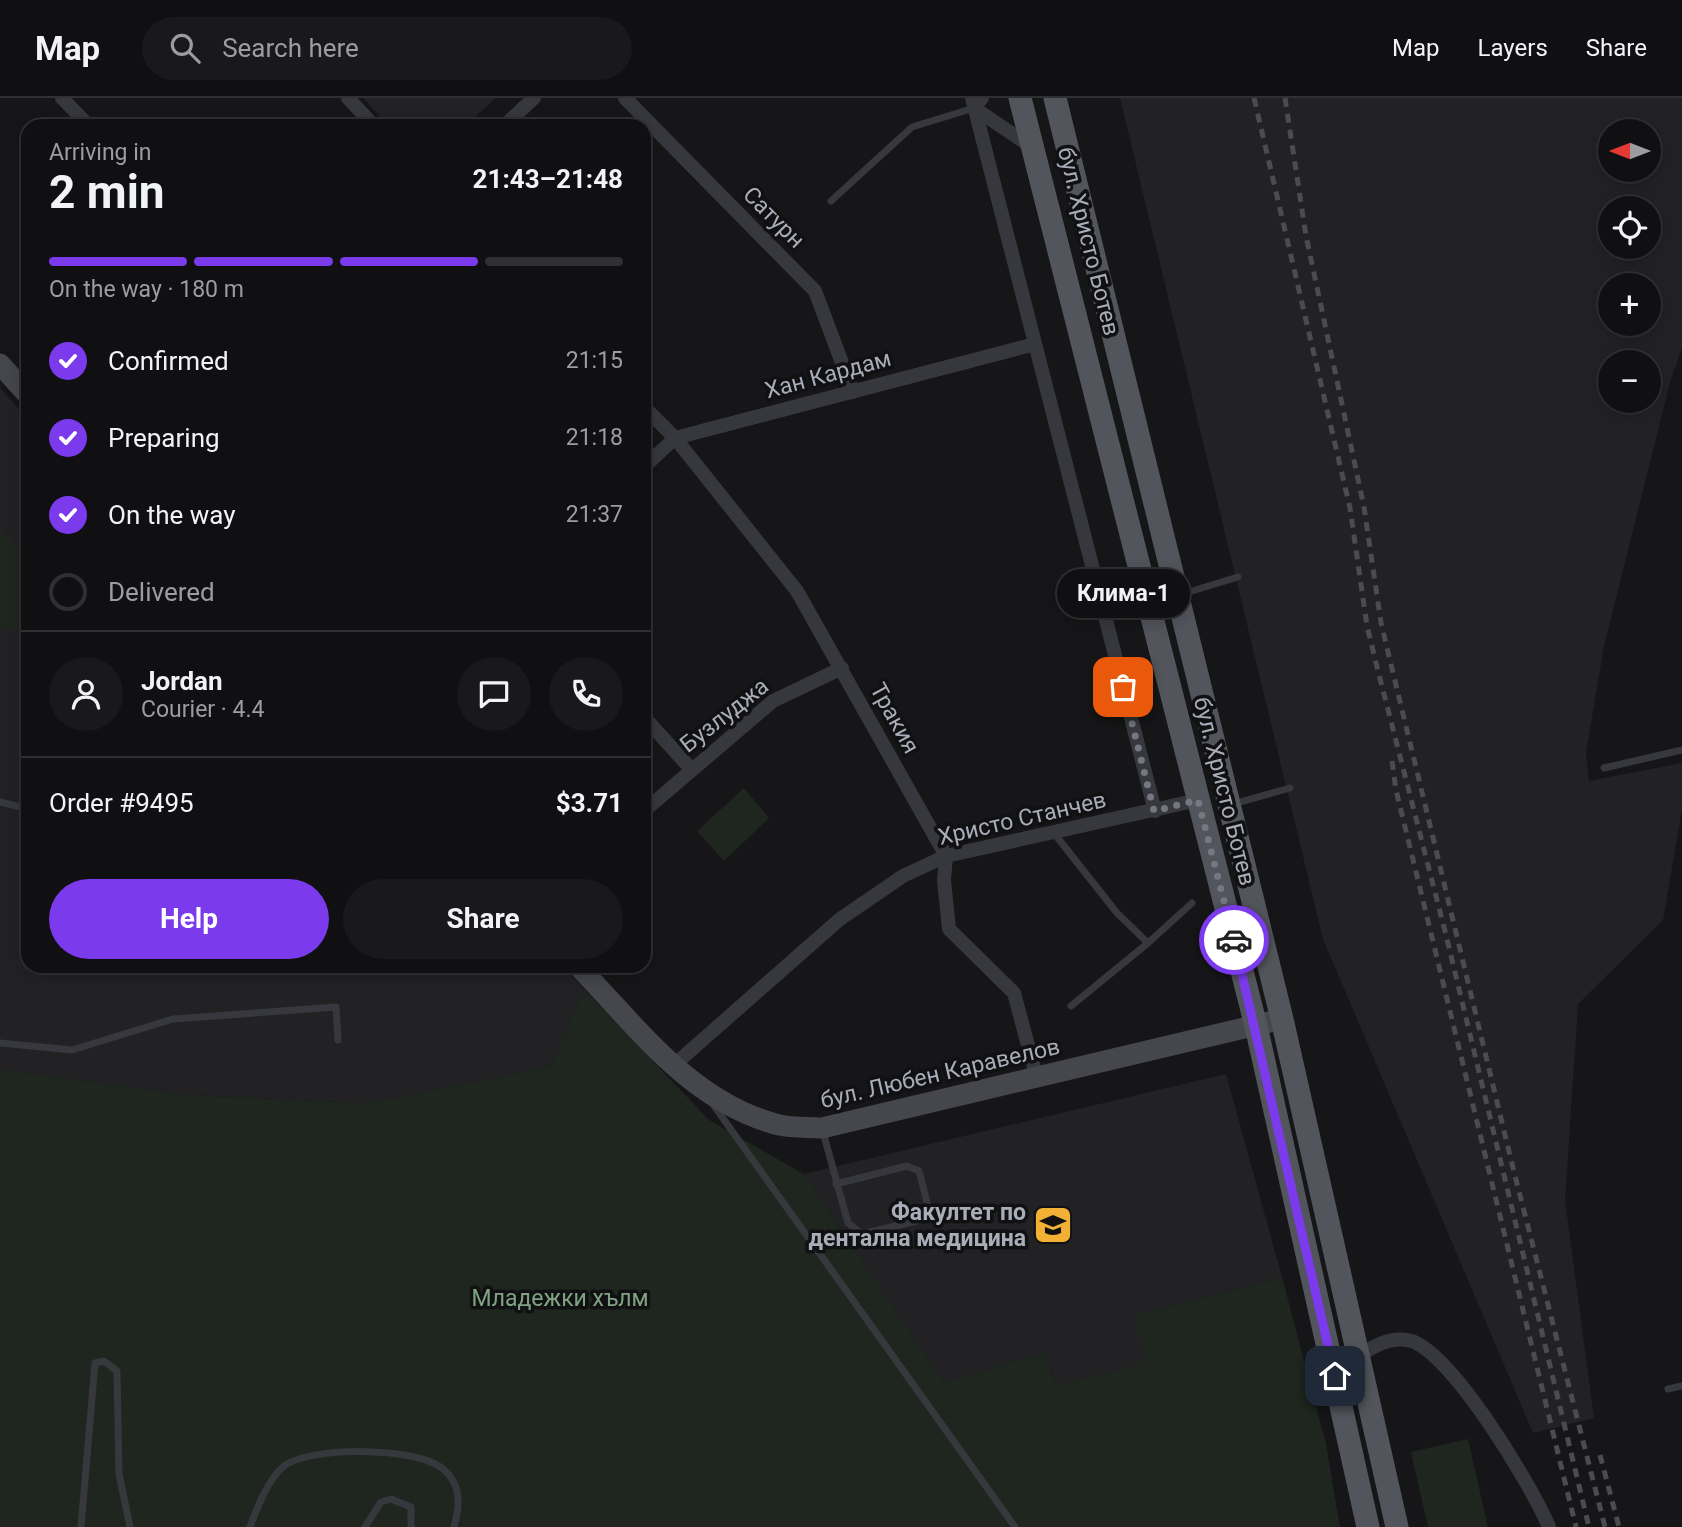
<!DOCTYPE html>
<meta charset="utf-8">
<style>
body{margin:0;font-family:Roboto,sans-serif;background:#19191b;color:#f1f3f6;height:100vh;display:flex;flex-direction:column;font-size:26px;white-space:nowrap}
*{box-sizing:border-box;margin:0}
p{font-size:23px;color:#9c9d9f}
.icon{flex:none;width:38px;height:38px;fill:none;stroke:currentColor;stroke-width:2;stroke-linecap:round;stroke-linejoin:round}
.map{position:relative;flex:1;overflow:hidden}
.side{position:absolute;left:21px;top:21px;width:630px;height:854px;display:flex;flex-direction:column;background:#101012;border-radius:21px;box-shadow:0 4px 18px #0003,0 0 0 2px #303032}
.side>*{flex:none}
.needle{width:46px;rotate:270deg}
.fabs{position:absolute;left:1598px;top:21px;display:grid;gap:14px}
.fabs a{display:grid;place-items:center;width:63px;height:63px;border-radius:50%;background:#101012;box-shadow:0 4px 18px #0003,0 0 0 2px #303032;font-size:35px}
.pin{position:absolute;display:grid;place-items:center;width:60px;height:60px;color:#fff;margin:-30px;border-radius:14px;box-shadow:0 4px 10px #0006}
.courier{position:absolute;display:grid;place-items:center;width:70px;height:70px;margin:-35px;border:5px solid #7c3aed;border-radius:50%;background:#fff;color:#222;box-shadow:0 2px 9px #0007}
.bubble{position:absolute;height:49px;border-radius:24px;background:#101012;box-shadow:0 4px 18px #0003,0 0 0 2px #303032;font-size:23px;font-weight:700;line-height:49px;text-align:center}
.headline em{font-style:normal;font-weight:700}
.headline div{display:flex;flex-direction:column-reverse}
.headline{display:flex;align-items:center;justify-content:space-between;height:119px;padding:0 28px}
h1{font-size:46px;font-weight:700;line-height:52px}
.bar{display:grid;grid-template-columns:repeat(4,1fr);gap:10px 7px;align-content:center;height:84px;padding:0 28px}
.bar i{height:9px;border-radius:5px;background:#303032}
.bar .current{background:#7c3aed}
.bar p{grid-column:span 4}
.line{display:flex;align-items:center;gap:18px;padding:0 28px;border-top:2px solid #303032}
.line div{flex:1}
.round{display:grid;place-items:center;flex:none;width:74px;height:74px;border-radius:37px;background:#19191b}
ol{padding:0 28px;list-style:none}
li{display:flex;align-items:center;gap:21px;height:77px}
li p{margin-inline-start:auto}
li .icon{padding:7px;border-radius:50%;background:#7c3aed;color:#fff;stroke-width:4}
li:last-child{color:#9c9d9f}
li i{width:38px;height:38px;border:4px solid #303032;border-radius:50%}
.button{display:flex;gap:14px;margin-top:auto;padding:14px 28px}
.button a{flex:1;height:80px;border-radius:42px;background:#7c3aed;color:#fff;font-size:28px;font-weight:700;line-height:80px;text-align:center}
.button a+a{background:#19191b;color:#f1f3f6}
header{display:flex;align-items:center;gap:42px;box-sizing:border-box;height:98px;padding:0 35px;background:#101012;border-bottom:2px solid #303032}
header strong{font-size:33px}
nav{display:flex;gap:38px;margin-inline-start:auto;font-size:24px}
.search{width:490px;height:63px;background:#19191b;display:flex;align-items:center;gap:18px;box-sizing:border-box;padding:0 24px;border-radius:38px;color:#9c9d9f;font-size:26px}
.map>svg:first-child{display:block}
</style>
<header>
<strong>Map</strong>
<div class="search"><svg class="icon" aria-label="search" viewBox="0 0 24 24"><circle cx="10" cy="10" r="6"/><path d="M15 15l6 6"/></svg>Search here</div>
<nav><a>Map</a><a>Layers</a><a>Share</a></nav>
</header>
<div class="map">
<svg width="1682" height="1429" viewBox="0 0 1682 1429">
<rect width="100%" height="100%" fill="#161618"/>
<path fill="#222225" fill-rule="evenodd" d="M363 0H496L465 28H388Z
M1120 0H1682V250L1671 281 1604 548 1586 655 1589 683 1682 665V711L1663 822 1578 906 1565 1102 1594 1320 1533 1335 1323 841ZM1610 33H1648V72H1610ZM1610 110H1648V149H1610ZM1610 187H1648V226H1610ZM1610 264H1648V303H1610Z
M0 290 28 321V868H562L584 891 550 969 367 1005 190 997 0 971Z
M1226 976 1282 1179 1135 1218 1146 1265 1056 1287 1045 1255 944 1284 804 1076Z"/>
<path fill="#1e261f" d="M0 431 28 458V536L0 530Z
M744 690 769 720 724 763 697 733Z
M584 891 709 1022 804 1076 944 1284 1045 1255 1056 1287 1145 1265 1134 1218 1282 1179 1326 1346 1340 1429H0V971L190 997 367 1005 550 969Z
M1468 1341 1488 1429H1428L1411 1354Z"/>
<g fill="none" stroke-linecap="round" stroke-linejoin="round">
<path stroke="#37383d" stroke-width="7" d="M831 103 912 29 974 10
M1182 496 1238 479
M1604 670 1682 652
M0 704 28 711
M1233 706 1290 690
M1053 734 1117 815 1148 845 1192 805
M1071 908 1148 845
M0 945 72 952 173 921 336 909 338 942
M712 1005 1015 1429
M823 1034 848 1125 862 1136 921 1122 929 1112 919 1073 907 1068 836 1086
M1668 1291 1682 1288
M81 1429 95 1265 104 1263 117 1273 119 1376 130 1429
M250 1429C257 1410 268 1381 284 1368 311 1348 415 1349 442 1370 462 1386 460 1407 454 1429
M365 1429 381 1404 391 1401 411 1409V1429"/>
<path stroke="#37383d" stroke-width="14" d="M62 0 89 28
M348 0 374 28
M625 0 815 193 853 294
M972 0 1155 713
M982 0 974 10 1032 49
M504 28 534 0
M644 309 675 340 797 493 946 758 944 782 949 831 1014 895 1037 981
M644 369 675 340 1035 246
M644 619 691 671
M644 713 773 603 842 570
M674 967 840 821 903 778 946 758 1198 702
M1357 1259C1373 1249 1387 1239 1407 1242 1448 1247 1533 1390 1549 1429"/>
<path stroke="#45474d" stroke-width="21" d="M0 266 28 297
M578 868C639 931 691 1004 779 1027 793 1030 808 1029 822 1030L1282 921"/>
<path stroke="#53555c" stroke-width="23" d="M1020 0 1256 928 1368 1429
M1055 0 1282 921 1397 1429"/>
<path stroke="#4a4c52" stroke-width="5" stroke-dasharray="9 7" stroke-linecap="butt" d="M1254 0 1350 410 1367 528 1377 569 1445 833 1589 1429
M1285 0 1306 138 1364 409 1381 525 1514 1074 1605 1429
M1392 663 1396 692 1576 1429
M1600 1357 1619 1429"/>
</g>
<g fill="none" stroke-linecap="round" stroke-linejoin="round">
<path stroke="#757880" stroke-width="7" stroke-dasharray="0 12.6" d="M1123 589 1154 713 1198 702 1234 842"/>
<path stroke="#7c3aed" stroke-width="9" d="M1234 842 1335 1278"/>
</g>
<defs>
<g id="university-square" transform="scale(2.0125)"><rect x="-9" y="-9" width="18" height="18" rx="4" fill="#f2b134" stroke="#111113"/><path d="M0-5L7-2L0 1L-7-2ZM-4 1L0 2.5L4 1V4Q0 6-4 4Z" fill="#111"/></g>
</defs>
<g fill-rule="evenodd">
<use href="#university-square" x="1053" y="1127"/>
</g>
<g text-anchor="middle" stroke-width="7" stroke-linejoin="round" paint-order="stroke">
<g font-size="23" fill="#a8adb8" stroke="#111113">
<text transform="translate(774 119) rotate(45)" y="8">Сатурн</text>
<text transform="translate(1089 143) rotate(76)" y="8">бул. Христо Ботев</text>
<text transform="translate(828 276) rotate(-15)" y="8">Хан Кардам</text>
<text transform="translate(724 617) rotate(-38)" y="8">Бузлуджа</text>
<text transform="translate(895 620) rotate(61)" y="8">Тракия</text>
<text transform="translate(1225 693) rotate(76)" y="8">бул. Христо Ботев</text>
<text transform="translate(1022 720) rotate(-13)" y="8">Христо Станчев</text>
<text transform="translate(940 975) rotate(-13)" y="8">бул. Любен Каравелов</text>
</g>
<g font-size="23" font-weight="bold" fill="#a8adb8" stroke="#111113" text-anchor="end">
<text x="1026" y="1122">Факултет по<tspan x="1026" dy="26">дентална медицина</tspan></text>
</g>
<g font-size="23" fill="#7fa381" stroke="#111113">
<text x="560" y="1208">Младежки хълм</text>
</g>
</g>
</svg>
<div class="fabs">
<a><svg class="needle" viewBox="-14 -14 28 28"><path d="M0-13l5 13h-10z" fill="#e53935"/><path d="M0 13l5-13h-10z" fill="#9c9d9f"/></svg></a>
<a><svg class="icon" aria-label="locate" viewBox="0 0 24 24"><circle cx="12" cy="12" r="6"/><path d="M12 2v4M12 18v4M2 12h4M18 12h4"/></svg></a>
<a>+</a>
<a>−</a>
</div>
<div class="pin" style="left:1123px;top:589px;background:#ea580c"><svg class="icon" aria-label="bag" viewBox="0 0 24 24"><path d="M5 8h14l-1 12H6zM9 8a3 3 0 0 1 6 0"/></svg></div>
<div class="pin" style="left:1335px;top:1278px;background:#1f2937"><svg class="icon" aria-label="home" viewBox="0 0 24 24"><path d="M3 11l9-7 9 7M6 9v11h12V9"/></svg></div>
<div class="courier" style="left:1234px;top:842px"><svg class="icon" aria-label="car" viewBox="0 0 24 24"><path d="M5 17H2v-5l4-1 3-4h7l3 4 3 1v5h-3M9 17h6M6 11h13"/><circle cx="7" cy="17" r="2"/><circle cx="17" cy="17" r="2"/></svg></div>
<div class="bubble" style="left:1057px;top:471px;width:133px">Клима-1</div>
<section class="side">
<div class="headline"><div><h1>2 min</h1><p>Arriving in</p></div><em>21:43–21:48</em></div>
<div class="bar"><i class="current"></i><i class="current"></i><i class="current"></i><i></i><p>On the way · 180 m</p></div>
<ol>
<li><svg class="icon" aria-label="check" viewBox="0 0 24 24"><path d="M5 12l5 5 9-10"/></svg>Confirmed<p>21:15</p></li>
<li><svg class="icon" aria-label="check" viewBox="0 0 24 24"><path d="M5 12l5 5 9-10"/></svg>Preparing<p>21:18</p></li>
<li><svg class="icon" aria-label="check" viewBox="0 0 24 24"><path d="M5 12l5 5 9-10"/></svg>On the way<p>21:37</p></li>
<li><i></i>Delivered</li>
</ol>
<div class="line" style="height:126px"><a class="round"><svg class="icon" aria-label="person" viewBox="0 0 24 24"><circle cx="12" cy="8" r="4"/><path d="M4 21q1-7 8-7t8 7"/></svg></a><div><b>Jordan</b><p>Courier · 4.4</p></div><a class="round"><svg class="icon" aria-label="chat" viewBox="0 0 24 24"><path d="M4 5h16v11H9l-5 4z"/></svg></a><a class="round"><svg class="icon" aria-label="phone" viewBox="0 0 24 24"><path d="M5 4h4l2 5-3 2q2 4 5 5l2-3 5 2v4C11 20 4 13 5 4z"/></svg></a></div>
<div class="line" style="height:91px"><div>Order #9495</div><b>$3.71</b></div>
<div class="button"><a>Help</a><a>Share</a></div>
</section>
</div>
